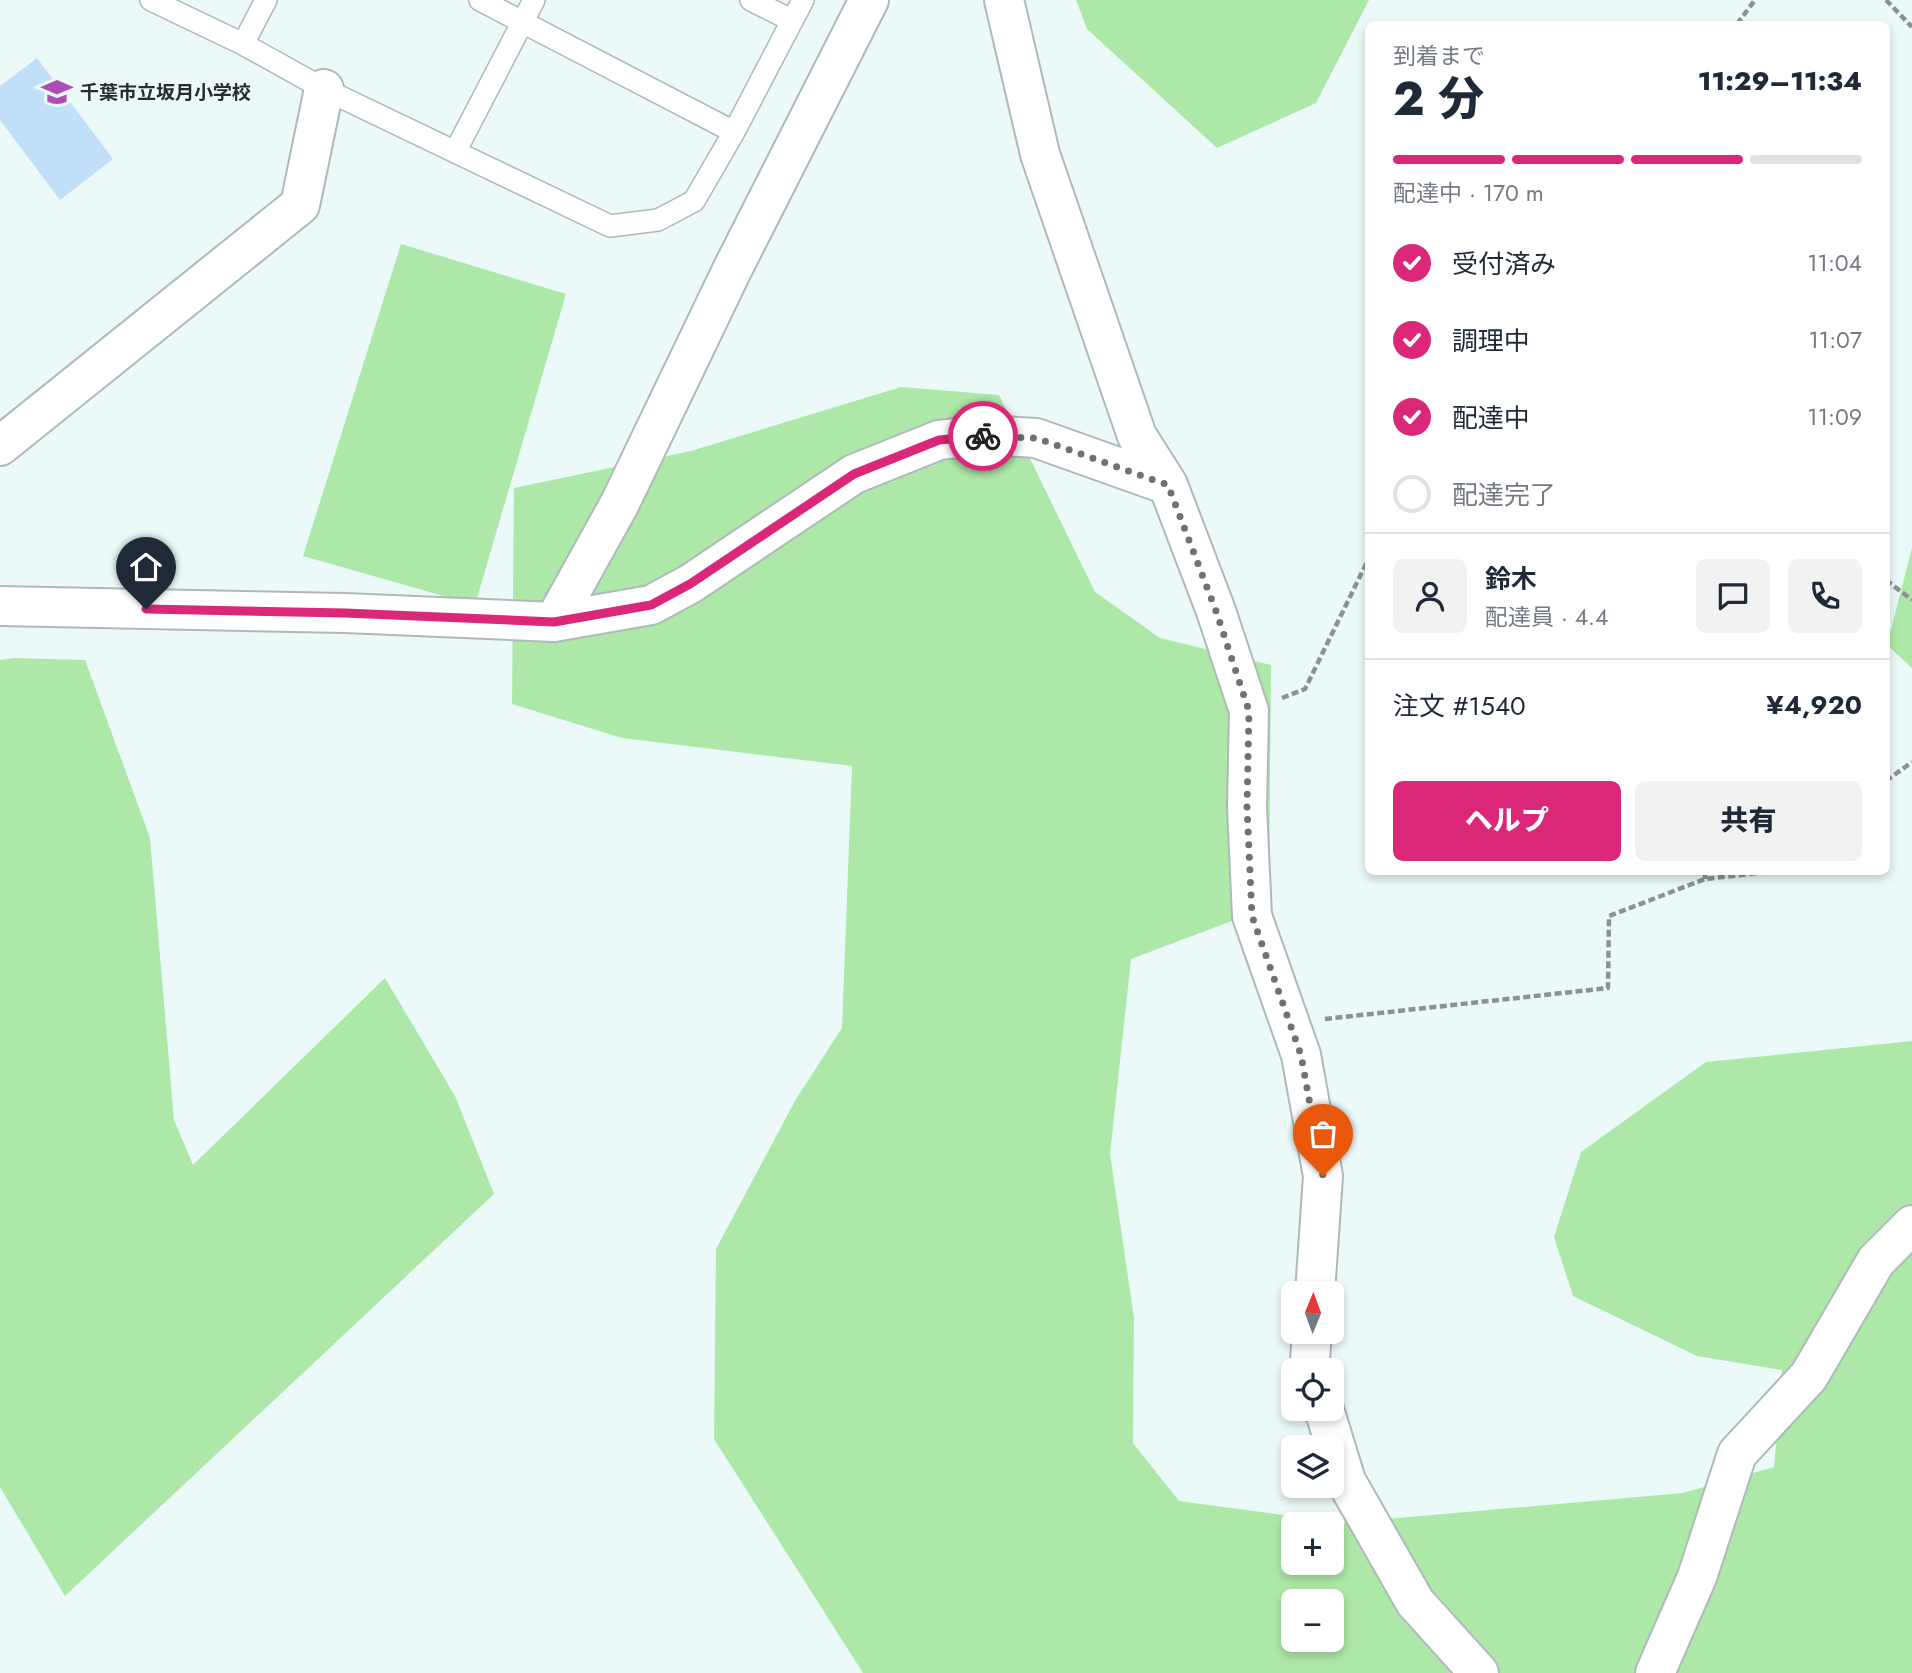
<!DOCTYPE html>
<html lang="ja">
<meta charset="utf-8">
<style>
body{margin:0;font-family:Jost,"Noto Sans JP",sans-serif;background:#f2f2f3;color:#1f2937;height:100vh;display:flex;flex-direction:column;font-size:26px;white-space:nowrap}
*{box-sizing:border-box;margin:0}
p{font-size:23px;color:#747a83}
.icon{flex:none;width:38px;height:38px;fill:none;stroke:currentColor;stroke-width:2;stroke-linecap:round;stroke-linejoin:round}
.map{position:relative;flex:1;overflow:hidden}
.details{position:absolute;left:1365px;top:21px;width:525px;height:854px;display:flex;flex-direction:column;background:#fff;border-radius:10px;box-shadow:0 4px 10px #0003}
.details>*{flex:none}
.needle{width:46px;rotate:1deg}
.fabs{position:absolute;left:1281px;top:1281px;display:grid;gap:14px}
.fabs a{display:grid;place-items:center;width:63px;height:63px;border-radius:10px;background:#fff;box-shadow:0 4px 10px #0003;font-size:35px}
.pin{position:absolute;display:grid;place-items:center;width:60px;height:60px;color:#fff;margin:-72px -30px;border-radius:50% 50% 50% 0;rotate:-45deg;box-shadow:0 0 7px #0007}
.pin .icon{rotate:45deg}
.courier{position:absolute;display:grid;place-items:center;width:70px;height:70px;margin:-35px;border:5px solid #db2777;border-radius:50%;background:#fff;color:#222;box-shadow:0 2px 9px #0007}
.overview em{font-style:normal;font-weight:800}
.overview div{display:flex;flex-direction:column-reverse}
.overview{display:flex;align-items:center;justify-content:space-between;height:119px;padding:0 28px}
h1{font-size:46px;font-weight:800;line-height:52px}
.bar{display:grid;grid-template-columns:repeat(4,1fr);gap:10px 7px;align-content:center;height:84px;padding:0 28px}
.bar i{height:9px;border-radius:5px;background:#e0e1e3}
.bar .on{background:#db2777}
.bar p{grid-column:span 4}
.line{display:flex;align-items:center;gap:18px;padding:0 28px;border-top:2px solid #e0e1e3}
.line div{flex:1}
.round{display:grid;place-items:center;flex:none;width:74px;height:74px;border-radius:10px;background:#f2f2f3}
ol{padding:0 28px;list-style:none}
li{display:flex;align-items:center;gap:21px;height:77px}
li p{margin-inline-start:auto}
li .icon{padding:7px;border-radius:50%;background:#db2777;color:#fff;stroke-width:4}
li:last-child{color:#747a83}
li i{width:38px;height:38px;border:4px solid #e0e1e3;border-radius:50%}
.primary-button{display:flex;gap:14px;margin-top:auto;padding:14px 28px}
.primary-button a{flex:1;height:80px;border-radius:10px;background:#db2777;color:#fff;font-size:28px;font-weight:800;line-height:80px;text-align:center}
.primary-button a+a{background:#f2f2f3;color:#1f2937}
.map>svg:first-child{display:block}
</style>
<div class="map">
<svg width="1912" height="1673" viewBox="0 0 1912 1673">
<rect width="100%" height="100%" fill="#ebf9f8"/>
<path fill="#aee8a8" fill-rule="evenodd" d="M1076 0H1369L1316 103 1217 148 1087 29Z
M401 244 566 294 475 605 303 556Z
M901 387 999 395 1095 592 1160 638 1271 665 1269 907 1131 959 1110 1154 1134 1318 1133 1443 1179 1501 1342 1523 1683 1493 1774 1467 1782 1370 1697 1356 1573 1296 1554 1237 1581 1152 1706 1062 1912 1041V1673H863L714 1439 716 1249 796 1099 842 1028 852 766 622 738 512 704 514 488 691 451ZM1293 1524H1332V1563H1293ZM1293 1601H1332V1640H1293Z
M1912 548V668L1887 645Z
M13 658 85 660 150 838 174 1120 193 1165 385 978 455 1096 494 1194 65 1596 0 1487V660Z"/>
<path fill="#c2dffa" d="M37 58 113 159 60 200 0 120V86Z"/>
<g fill="none" stroke-linecap="round" stroke-linejoin="round">
<g stroke="#adbab9" stroke-width="24">
<path id="service" d="M151 0 243 44 324 89 610 226 658 220 694 201 734 132 803 0
M480 0 734 132
M751 0 791 20
M243 44 266 0
M455 152 534 0"/>
</g>
<g stroke="#adbab9" stroke-width="42">
<path id="minor" d="M1004 0 1040 154 1137 436 1168 485 1216 611 1249 711 1247 807 1252 916 1301 1055 1323 1176 1315 1293
M0 446 300 205 324 89
M0 606 345 613 554 622 651 605 690 584 854 474 939 440 986 435 1036 438 1168 485
M554 622 620 503 732 270 869 0
M1312 1332 1310 1360 1313 1370
M1324 1409 1346 1481 1415 1602 1479 1673
M1655 1673 1697 1577 1737 1454 1809 1376 1876 1261 1912 1225"/>
</g>
<path stroke="#899392" stroke-width="4.5" stroke-dasharray="7 3.5" stroke-linecap="butt" d="M1886 0 1912 27
M1737 24 1755 0
M1886 580 1912 600
M1282 698 1305 689 1368 560
M1886 781 1912 762
M1705 872V879
M1325 1019 1608 988 1609 916 1705 879 1768 872"/>
<use href="#service" stroke="#fff" stroke-width="21"/>
<use href="#minor" stroke="#fff" stroke-width="38"/>
</g>
<g fill="none" stroke-linecap="round" stroke-linejoin="round">
<path stroke="#6c7473" stroke-width="7" stroke-dasharray="0 12.6" d="M983 436 1036 438 1168 485 1216 611 1249 711 1247 807 1252 916 1301 1055 1323 1176"/>
<path stroke="#db2777" stroke-width="9" d="M146 609 345 613 554 622 651 605 690 584 854 474 939 440 983 436"/>
</g>
<defs>
<g id="school-bare" transform="scale(2.415)"><path d="M0-5L7-2L0 1L-7-2ZM-4 1L0 2.5L4 1V4Q0 6-4 4Z" fill="#ad4db5" stroke="#ebf9f8" stroke-width="2.5" paint-order="stroke"/></g>
</defs>
<g fill-rule="evenodd">
<use href="#school-bare" x="57" y="92"/>
</g>
<g text-anchor="middle" stroke-width="6" stroke-linejoin="round" paint-order="stroke">
<g font-size="19" font-weight="bold" fill="#272c2c" stroke="#ebf9f8" text-anchor="start">
<text x="80" y="99">千葉市立坂月小学校</text>
</g>
</g>
</svg>
<div class="fabs">
<a><svg class="needle" viewBox="-14 -14 28 28"><path d="M0-13l5 13h-10z" fill="#e53935"/><path d="M0 13l5-13h-10z" fill="#747a83"/></svg></a>
<a><svg class="icon" aria-label="locate" viewBox="0 0 24 24"><circle cx="12" cy="12" r="6"/><path d="M12 2v4M12 18v4M2 12h4M18 12h4"/></svg></a>
<a><svg class="icon" aria-label="layers" viewBox="0 0 24 24"><path d="M12 4l9 5-9 5-9-5zM3 14l9 5 9-5"/></svg></a>
<a>+</a>
<a>−</a>
</div>
<div class="pin" style="left:1323px;top:1176px;background:#ea580c"><svg class="icon" aria-label="bag" viewBox="0 0 24 24"><path d="M5 8h14l-1 12H6zM9 8a3 3 0 0 1 6 0"/></svg></div>
<div class="pin" style="left:146px;top:609px;background:#1f2937"><svg class="icon" aria-label="home" viewBox="0 0 24 24"><path d="M3 11l9-7 9 7M6 9v11h12V9"/></svg></div>
<div class="courier" style="left:983px;top:436px"><svg class="icon" aria-label="bike" viewBox="0 0 24 24"><circle cx="6" cy="16" r="4"/><circle cx="18" cy="16" r="4"/><path d="M6 16l4-8h5l3 8M10 8l3 8H6M13 5h3"/></svg></div>
<section class="details">
<div class="overview"><div><h1>2 分</h1><p>到着まで</p></div><em>11:29–11:34</em></div>
<div class="bar"><i class="on"></i><i class="on"></i><i class="on"></i><i></i><p>配達中 · 170 m</p></div>
<ol>
<li><svg class="icon" aria-label="check" viewBox="0 0 24 24"><path d="M5 12l5 5 9-10"/></svg>受付済み<p>11:04</p></li>
<li><svg class="icon" aria-label="check" viewBox="0 0 24 24"><path d="M5 12l5 5 9-10"/></svg>調理中<p>11:07</p></li>
<li><svg class="icon" aria-label="check" viewBox="0 0 24 24"><path d="M5 12l5 5 9-10"/></svg>配達中<p>11:09</p></li>
<li><i></i>配達完了</li>
</ol>
<div class="line" style="height:126px"><a class="round"><svg class="icon" aria-label="person" viewBox="0 0 24 24"><circle cx="12" cy="8" r="4"/><path d="M4 21q1-7 8-7t8 7"/></svg></a><div><b>鈴木</b><p>配達員 · 4.4</p></div><a class="round"><svg class="icon" aria-label="chat" viewBox="0 0 24 24"><path d="M4 5h16v11H9l-5 4z"/></svg></a><a class="round"><svg class="icon" aria-label="phone" viewBox="0 0 24 24"><path d="M5 4h4l2 5-3 2q2 4 5 5l2-3 5 2v4C11 20 4 13 5 4z"/></svg></a></div>
<div class="line" style="height:91px"><div>注文 #1540</div><b>¥4,920</b></div>
<div class="primary-button"><a>ヘルプ</a><a>共有</a></div>
</section>
</div>
